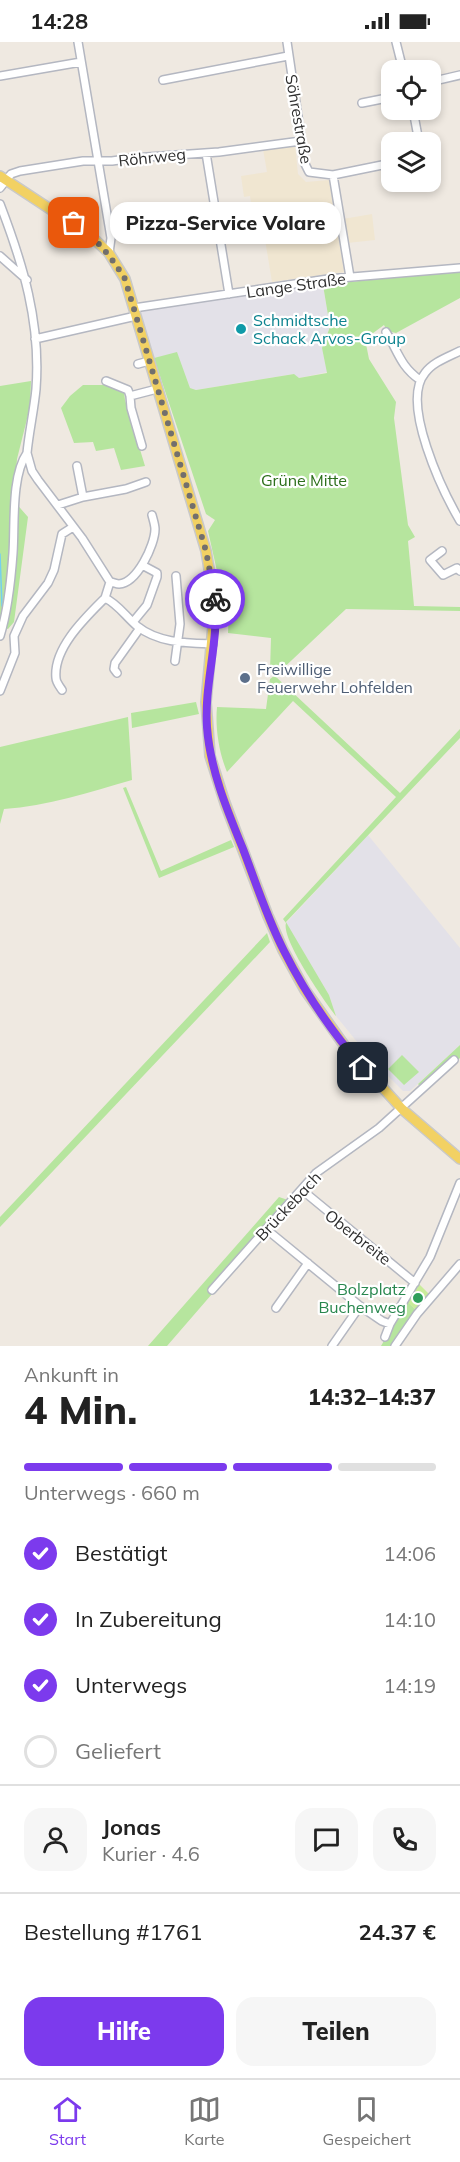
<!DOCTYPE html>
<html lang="de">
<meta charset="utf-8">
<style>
body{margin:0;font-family:Mulish,sans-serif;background:#f6f6f6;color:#222;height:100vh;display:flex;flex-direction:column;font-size:22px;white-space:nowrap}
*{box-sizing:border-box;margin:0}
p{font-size:20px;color:#767676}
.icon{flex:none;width:33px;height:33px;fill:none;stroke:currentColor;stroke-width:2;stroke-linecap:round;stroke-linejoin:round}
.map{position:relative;height:1304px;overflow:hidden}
.panel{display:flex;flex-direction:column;background:#fff;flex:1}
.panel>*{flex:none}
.controls{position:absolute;left:381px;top:18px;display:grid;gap:12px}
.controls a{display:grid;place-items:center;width:60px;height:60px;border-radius:12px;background:#fff;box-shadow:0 3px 9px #0003;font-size:30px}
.pin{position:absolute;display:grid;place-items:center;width:51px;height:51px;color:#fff;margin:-26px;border-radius:12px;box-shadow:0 3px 9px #0006}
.courier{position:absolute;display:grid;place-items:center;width:60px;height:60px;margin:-30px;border:4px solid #7c3aed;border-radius:50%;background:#fff;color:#222;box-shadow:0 2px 8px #0007}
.bubble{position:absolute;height:42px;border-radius:18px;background:#fff;box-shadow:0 3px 9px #0003;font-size:20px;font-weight:800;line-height:42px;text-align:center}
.head em{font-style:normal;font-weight:800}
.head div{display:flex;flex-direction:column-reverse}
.head{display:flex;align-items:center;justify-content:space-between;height:102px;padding:0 24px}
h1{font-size:39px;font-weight:800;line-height:45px}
.bar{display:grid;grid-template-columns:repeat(4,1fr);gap:9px 6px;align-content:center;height:72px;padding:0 24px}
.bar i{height:8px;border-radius:4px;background:#e0e0e0}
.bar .selected{background:#7c3aed}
.bar p{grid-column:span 4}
.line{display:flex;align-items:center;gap:15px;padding:0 24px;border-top:2px solid #e0e0e0}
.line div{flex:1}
.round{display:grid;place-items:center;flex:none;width:63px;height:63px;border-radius:18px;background:#f6f6f6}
ol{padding:0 24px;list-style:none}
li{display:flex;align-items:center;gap:18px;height:66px}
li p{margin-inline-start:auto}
li .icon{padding:6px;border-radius:50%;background:#7c3aed;color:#fff;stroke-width:4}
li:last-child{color:#767676}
li i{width:33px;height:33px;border:3px solid #e0e0e0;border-radius:50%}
.cta{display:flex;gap:12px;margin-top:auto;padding:12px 24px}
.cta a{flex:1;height:69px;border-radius:18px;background:#7c3aed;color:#fff;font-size:24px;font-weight:800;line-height:69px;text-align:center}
.cta a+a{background:#f6f6f6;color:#222}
.status{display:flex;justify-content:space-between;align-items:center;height:42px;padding:0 30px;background:#fff;direction:ltr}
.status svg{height:16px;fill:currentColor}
.tab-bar{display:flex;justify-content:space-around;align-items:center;height:84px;border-top:2px solid #e0e0e0;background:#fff;font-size:16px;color:#767676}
.tab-bar a{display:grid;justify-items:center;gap:3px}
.tab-bar .selected{color:#7c3aed}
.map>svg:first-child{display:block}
</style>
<div class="status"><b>14:28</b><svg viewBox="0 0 49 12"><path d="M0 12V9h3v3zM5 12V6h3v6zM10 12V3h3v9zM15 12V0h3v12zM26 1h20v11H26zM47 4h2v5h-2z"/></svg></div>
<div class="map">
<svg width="460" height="1304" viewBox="0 0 460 1304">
<rect width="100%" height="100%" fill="#efe9e1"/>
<path fill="#e3e1e8" d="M323 243 330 285 322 306 327 330 299 336 293 332 196 348 190 346 177 311 154 316 140 269 265 249Z
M368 793 460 906V1003L410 1049H403L371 1017 336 974 329 953 286 881Z"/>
<path fill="#f0e6d1" d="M295 103 298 132 306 140 329 138 344 230 272 240 261 173 253 174 250 154 244 155 241 134 267 130 263 107Z
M372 172 375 198 347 201 343 177Z"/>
<path fill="#b6e59e" d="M460 228V256L396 291 387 289 384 283 365 297 369 317 396 360 394 376 408 483 415 495 408 499 414 564 460 565V569L346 567 275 634 400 751 460 687V696L286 880 329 953 336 974C325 960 281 897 286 881L283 877 396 755 293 659 227 730C219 711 215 686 217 665L266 667 270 637 274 634 270 629 271 596 228 591 229 566 231 562 223 556 208 489 215 478 206 472 154 316 177 310 190 346 196 348 294 332 299 336 327 331 322 306 330 285 323 243Z
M31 339 30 365 17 417 14 459 28 475 14 580 8 587 0 584V344Z
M83 343H108L124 350 125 358 145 424 121 428 114 406 96 409 93 400 74 401 61 366 70 354Z
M196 660 199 672 132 686 131 671Z
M128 675 132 738C90 750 47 764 4 767L0 782V705Z
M126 745 161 829 231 798 234 805 159 836 123 746Z
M267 891 270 900 0 1185V1175Z
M460 1003V1016L424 1049 418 1042Z
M402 1013 419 1030 404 1043 388 1027Z
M279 1155 288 1158 208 1247 212 1252 167 1304H148Z
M407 1259 416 1268 393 1304H381Z"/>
<path fill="#c9ec9a" d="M419 1242 429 1252 416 1268 407 1260Z"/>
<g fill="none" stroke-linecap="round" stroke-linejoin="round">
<path stroke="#75cff0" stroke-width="1.5" d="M0 512 2 564"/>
<g stroke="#b4b7c1" stroke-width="10">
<path id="minor" d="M78 0 111 196 109 211
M287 0 305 122 309 130 333 133 392 121
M396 0 403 28
M0 34 81 20
M163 38 288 14
M430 40 460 33
M362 61 392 55
M413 68 419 100
M206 111 229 252
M333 133 350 235
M0 146 11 132 20 129 83 119H112L133 116 219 110 301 99
M0 162C23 222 41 281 36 347 34 368 29 390 27 411 11 434 15 483 13 511 11 539 8 568 0 594
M0 214 27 238
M134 266 328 237 460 226
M386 290C398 309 400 324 420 338
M35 297 136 274
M460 309C448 315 433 320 425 331 400 361 443 450 460 479
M138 322 149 319
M106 339 128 348 130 354
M142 404 131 366 130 354 157 347
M27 411 32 429 38 438 82 496 110 540 105 556
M77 424 83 455
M58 463 83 455 126 447 146 440
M442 509 430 518 443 533 457 526 460 529
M110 540C113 540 116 542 119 542 137 541 155 503 155 487 155 483 153 477 152 473
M105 556C118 562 126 575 137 584 158 601 187 601 213 602
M133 580 147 563 157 535V531L142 523
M175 619 180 582 176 534
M117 631 114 627 115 621 140 586
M62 648C60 645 56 640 56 636 53 606 86 575 105 556
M0 649 15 611 14 594 23 574 48 541 54 528 62 492 73 485
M302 1148 415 1241
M266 1187 360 1264 382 1279 390 1282
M212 1248 316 1131 379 1086 454 1018
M276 1266 308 1221
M385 1295 390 1282 430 1215 460 1141
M332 1304 360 1264
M395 1304 417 1272 460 1222"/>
</g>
<g stroke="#c9c9c9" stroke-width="12">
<path id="major" d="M0 134 91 194 109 211 125 237 206 509 215 562 206 660 210 714 225 761 268 874 283 908 305 948 344 1003 402 1067 460 1117"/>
</g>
<use href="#minor" stroke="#fff" stroke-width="7"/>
<use href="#major" stroke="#f2d163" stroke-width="9"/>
</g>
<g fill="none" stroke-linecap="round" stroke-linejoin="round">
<path stroke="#726f6d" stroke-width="6" stroke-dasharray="0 10.8" d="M74 181C99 200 108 210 125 237L206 509 215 557"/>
<path stroke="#7c3aed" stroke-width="8" d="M215 557C219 600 204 642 207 685 210 727 227 768 243 807 256 841 267 876 284 909 305 951 332 990 363 1026"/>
</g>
<circle fill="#0f9aa8" stroke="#fff" stroke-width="2" cx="241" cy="287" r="6"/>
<circle fill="#5c6f8a" stroke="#fff" stroke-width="2" cx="245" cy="636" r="6"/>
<circle fill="#2e9e5b" stroke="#fff" stroke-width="2" cx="418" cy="1256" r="6"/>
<g text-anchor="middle" stroke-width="4.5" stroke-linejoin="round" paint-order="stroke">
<g font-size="16" fill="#2e2e2e" stroke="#fff">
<text transform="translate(299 77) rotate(80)" y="6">Söhrestraße</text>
<text transform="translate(152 115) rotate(-6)" y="6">Röhrweg</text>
<text transform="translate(296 243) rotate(-8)" y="6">Lange Straße</text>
<text transform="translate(288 1164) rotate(-47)" y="6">Brückebach</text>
<text transform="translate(358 1195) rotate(38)" y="6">Oberbreite</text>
</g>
<g font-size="16" fill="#0d838f" stroke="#fff" text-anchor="start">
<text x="253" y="284">Schmidtsche<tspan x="253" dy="18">Schack Arvos-Group</tspan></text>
</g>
<g font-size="16" fill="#2c6e1b" stroke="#fff">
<text x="304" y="444">Grüne Mitte</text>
</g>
<g font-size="16" fill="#4e5e75" stroke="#fff" text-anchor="start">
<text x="257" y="633">Freiwillige<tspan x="257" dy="18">Feuerwehr Lohfelden</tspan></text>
</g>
<g font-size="16" fill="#27864d" stroke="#fff" text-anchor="end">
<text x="406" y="1253">Bolzplatz<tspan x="406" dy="18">Buchenweg</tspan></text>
</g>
</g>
</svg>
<div class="controls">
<a><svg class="icon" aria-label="locate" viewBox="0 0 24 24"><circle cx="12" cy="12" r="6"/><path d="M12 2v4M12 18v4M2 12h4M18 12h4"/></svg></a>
<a><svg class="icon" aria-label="layers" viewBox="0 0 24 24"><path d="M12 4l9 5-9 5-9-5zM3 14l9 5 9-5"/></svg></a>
</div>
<div class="pin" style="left:74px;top:181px;background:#ea580c"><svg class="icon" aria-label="bag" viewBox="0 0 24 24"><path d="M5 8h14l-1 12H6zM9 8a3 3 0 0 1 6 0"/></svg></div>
<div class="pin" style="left:363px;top:1026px;background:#1f2937"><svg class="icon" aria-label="home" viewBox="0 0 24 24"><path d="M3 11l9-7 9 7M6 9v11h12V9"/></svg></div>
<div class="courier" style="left:215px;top:557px"><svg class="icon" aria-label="bike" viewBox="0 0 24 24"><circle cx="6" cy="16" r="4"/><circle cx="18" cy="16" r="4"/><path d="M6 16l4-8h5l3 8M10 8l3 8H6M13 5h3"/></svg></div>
<div class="bubble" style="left:110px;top:160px;width:231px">Pizza-Service Volare</div>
</div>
<section class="panel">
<div class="head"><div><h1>4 Min.</h1><p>Ankunft in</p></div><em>14:32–14:37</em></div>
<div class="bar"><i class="selected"></i><i class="selected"></i><i class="selected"></i><i></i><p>Unterwegs · 660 m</p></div>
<ol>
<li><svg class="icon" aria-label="check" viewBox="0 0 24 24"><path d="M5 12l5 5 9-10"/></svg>Bestätigt<p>14:06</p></li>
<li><svg class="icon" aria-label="check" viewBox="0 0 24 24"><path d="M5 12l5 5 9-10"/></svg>In Zubereitung<p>14:10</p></li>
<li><svg class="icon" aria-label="check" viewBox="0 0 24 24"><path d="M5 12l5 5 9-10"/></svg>Unterwegs<p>14:19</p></li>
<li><i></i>Geliefert</li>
</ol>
<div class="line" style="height:108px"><a class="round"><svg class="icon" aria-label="person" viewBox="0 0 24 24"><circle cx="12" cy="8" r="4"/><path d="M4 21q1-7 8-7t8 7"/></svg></a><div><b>Jonas</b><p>Kurier · 4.6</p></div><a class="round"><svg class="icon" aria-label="chat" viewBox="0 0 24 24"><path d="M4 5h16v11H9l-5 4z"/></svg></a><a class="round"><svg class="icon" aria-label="phone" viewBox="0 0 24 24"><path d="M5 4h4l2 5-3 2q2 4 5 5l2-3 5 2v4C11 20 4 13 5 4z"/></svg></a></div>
<div class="line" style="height:78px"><div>Bestellung #1761</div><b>24.37 €</b></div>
<div class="cta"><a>Hilfe</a><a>Teilen</a></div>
</section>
<nav class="tab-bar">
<a class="selected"><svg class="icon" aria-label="home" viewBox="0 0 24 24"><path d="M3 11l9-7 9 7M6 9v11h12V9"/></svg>Start</a>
<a><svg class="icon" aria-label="map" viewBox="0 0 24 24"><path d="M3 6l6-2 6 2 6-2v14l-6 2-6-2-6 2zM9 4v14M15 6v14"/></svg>Karte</a>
<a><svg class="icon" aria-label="saved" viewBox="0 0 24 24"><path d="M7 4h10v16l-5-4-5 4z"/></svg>Gespeichert</a>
</nav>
